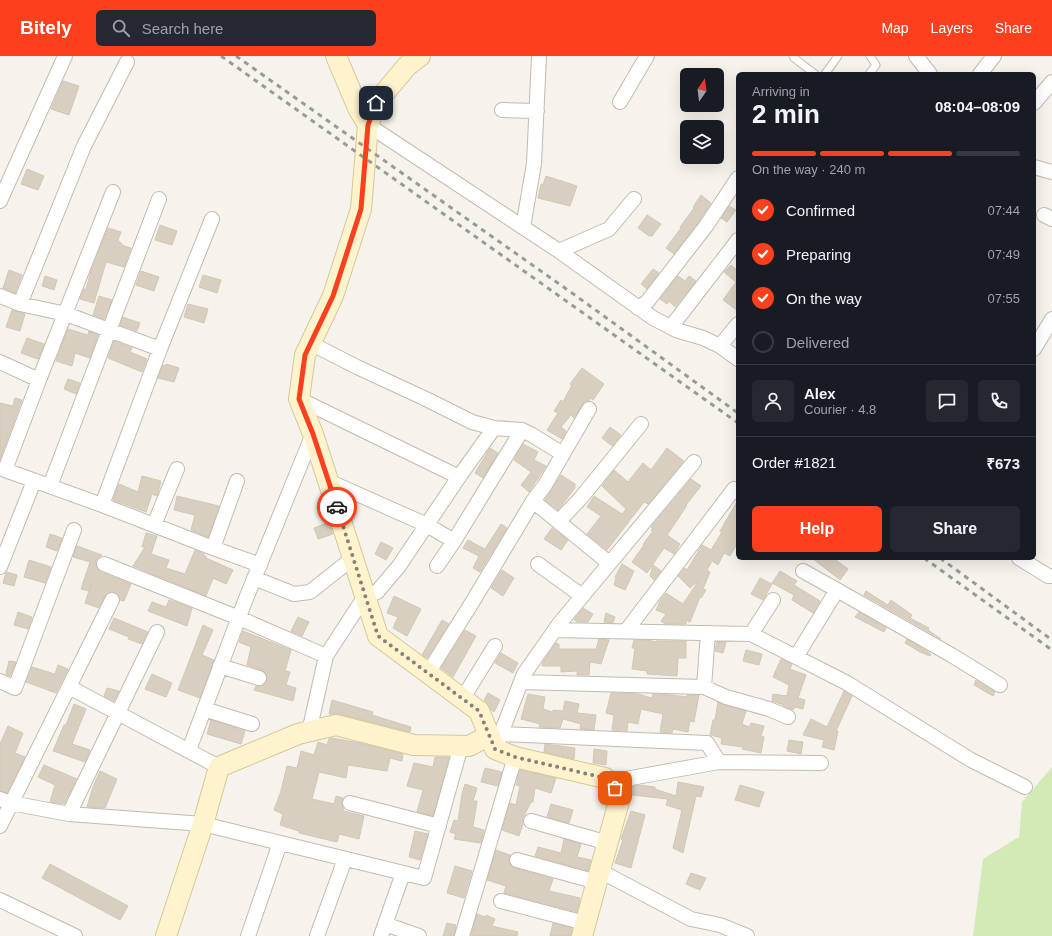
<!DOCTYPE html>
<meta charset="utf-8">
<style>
body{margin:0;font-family:Arial,sans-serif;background:#242831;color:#f1f3f6;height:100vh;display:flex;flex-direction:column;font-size:15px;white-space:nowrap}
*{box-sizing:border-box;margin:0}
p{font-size:13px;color:#9ea1a6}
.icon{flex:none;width:22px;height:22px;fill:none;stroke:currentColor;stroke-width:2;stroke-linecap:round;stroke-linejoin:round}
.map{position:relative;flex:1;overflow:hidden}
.drawer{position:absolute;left:736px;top:16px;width:300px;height:488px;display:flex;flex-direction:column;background:#171b24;border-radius:6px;box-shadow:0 4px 16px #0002}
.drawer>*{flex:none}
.needle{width:26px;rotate:14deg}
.tools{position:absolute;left:680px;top:12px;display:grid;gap:8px}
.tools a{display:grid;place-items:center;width:44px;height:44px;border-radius:6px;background:#171b24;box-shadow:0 4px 16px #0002;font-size:20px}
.pin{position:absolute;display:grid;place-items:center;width:34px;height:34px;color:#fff;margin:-17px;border-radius:8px;box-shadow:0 2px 6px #0006}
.courier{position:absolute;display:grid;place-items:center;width:40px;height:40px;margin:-20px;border:3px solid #fc3f1d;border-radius:50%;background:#fff;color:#222;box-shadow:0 1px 5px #0007}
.summary em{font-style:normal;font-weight:700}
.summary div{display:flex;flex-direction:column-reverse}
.summary{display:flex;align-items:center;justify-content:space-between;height:68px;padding:0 16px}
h1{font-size:26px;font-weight:700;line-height:30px}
.bar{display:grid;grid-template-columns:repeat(4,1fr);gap:6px 4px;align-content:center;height:48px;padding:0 16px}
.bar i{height:5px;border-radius:3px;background:#363941}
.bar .active{background:#fc3f1d}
.bar p{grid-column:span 4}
.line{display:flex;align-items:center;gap:10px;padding:0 16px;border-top:1px solid #363941}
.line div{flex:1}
.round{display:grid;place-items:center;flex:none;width:42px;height:42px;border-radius:6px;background:#242831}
ol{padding:0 16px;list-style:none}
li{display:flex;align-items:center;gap:12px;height:44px}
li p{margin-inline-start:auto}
li .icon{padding:4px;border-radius:50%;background:#fc3f1d;color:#fff;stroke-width:4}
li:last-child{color:#9ea1a6}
li i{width:22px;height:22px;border:2px solid #363941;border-radius:50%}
.primary-button{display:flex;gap:8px;margin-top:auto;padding:8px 16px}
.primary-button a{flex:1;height:46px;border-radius:6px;background:#fc3f1d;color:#fff;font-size:16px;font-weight:700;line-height:46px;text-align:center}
.primary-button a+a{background:#242831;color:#f1f3f6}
header{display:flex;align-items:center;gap:24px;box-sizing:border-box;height:56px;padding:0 20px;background:#fc3f1d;color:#fff}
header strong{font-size:19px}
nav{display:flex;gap:22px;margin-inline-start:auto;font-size:14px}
.search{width:280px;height:36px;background:#242831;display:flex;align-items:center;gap:10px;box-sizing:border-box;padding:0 14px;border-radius:6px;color:#9ea1a6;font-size:15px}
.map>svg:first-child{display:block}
</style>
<header>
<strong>Bitely</strong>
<div class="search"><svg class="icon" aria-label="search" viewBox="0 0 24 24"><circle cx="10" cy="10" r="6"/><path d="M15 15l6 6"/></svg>Search here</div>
<nav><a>Map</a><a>Layers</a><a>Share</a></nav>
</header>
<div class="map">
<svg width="1052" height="880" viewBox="0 0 1052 880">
<rect width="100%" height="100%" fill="#f6f3ec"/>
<path fill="#d2eab5" d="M1052 711V880H973L983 803 1019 781 1022 746Z"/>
<path fill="#d8cfc1" stroke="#d3c7b4" d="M63 25 79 30 69 59 51 53Z
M27 113 44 120 38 134 21 128Z
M546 120 577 130 570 150 538 142 541 128 543 129Z
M701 139 711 147 699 165 674 198 666 192 681 172 680 171 694 152 693 151Z
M729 150 736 154 727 166 721 162Z
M647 159 661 168 652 180H649L638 172Z
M160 169 177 175 172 189 155 184Z
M108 172 121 176 118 184 124 190 131 192 124 211 106 206 94 247 80 243 84 233H86L91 215Z
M731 209 738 215V255L723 244 736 226 724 216Z
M653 213 659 217 647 233 641 228Z
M9 214 22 219 15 237 3 232Z
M141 215 159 221 154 235 136 229Z
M203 219 221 224 217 237 199 231Z
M45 220 57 224 54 234 42 230Z
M678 220 685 225 689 220 696 225 675 251 669 245 667 248 660 243Z
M99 240 112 244 104 263 93 259Z
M188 248 208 253 204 267 184 261Z
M12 254 25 258 20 275 6 271Z
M123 261 140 267 137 275 120 269Z
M68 273 88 279 89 275 98 279 90 302 75 297 72 310 56 305Z
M27 282 44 288 38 303 21 297Z
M114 285 132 292 130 296 147 303 142 316 108 302Z
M166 308 179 312 174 326 158 322 163 309 165 310Z
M582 312 604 328 593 344 590 342 589 345 584 346 574 362 571 359 561 371 566 375 562 383 547 374 558 357 554 355 561 344 563 346 572 329 570 328Z
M68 323 80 327 76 338 64 333Z
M15 342 22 344 0 403V347L13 350Z
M610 371 621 379 612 390 602 382Z
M523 388 538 396 534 404 546 410 529 436 521 429 531 416 514 404Z
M490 392 498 397 483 422 475 417Z
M667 392 684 405 648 448 644 446 607 494 587 478 601 460 587 451 594 440 622 458 626 453 602 430 614 414 628 426 643 407 651 414Z
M561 419 575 428V432L558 454 545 444Z
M142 420 161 425 157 440 152 438 146 456 113 444 119 428 138 436Z
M691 423 701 430 686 449H687L678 463 667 479 680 488 674 498 664 492 647 517 632 506 644 489 643 488 653 475 651 474 653 472 651 471Z
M177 440 219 450 208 481 191 474 195 459 174 454Z
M738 444V486L730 500 724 497 718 509 712 505 707 514 710 516 703 533 706 534 701 542 700 541 690 566 686 564V568H665L661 565 666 558 656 554 660 545 666 537 683 548 699 524 690 532 678 520 685 512 687 514 702 489 711 494 722 476 720 475Z
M329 466 333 478 318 483 314 472Z
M501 468 507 472 480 516 473 512 479 500 463 492 468 484 485 493Z
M552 472 568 484 561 494 544 483Z
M146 477 157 480 151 498 169 504 166 512 185 518 195 494 204 498V500H206V502L233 514 226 528 213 522 206 540 133 510 145 491H142Z
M50 478 62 482 57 495 46 491Z
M381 486 393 492 386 504 375 498Z
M77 490 102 499 96 504V509L97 513 100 516 131 528 124 545 120 544 119 540 116 537 112 536 108 537 105 540 99 552 85 547 91 529 89 535 81 533 90 506 73 501Z
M812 502H833L848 513 840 524Z
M29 504 51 511 45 527 24 521Z
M622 508 634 515 625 534 614 529 616 522 615 521Z
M653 509 661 515 654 524 650 520Z
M502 514 514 522 503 540 491 532Z
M780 515 797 525 794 529 820 545 813 557 792 544 794 539 772 527Z
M6 516 17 519 14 530 3 527Z
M760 522 772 528 763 544 751 538Z
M866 535 888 549 891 544 912 559 910 562 929 572 928 574 941 583 864 539Z
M394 540 421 553 407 580 393 572 398 561 387 557Z
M169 544 192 552 187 570 148 555 152 546 166 551Z
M583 552 593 558 588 566H578L574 564Z
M18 556 32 561 28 573 14 569Z
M859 556 886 572 884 576 855 561Z
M606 557 615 561 613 567 604 566Z
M298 561 309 566 302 580 291 575Z
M114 562 148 576 142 588 128 583 129 581 109 573Z
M442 564 449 568 427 602 422 599Z
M203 569 213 574 202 599 214 604 200 642 178 634Z
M465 574 476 580 453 621 441 612Z
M243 575 291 594 285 615 290 616 286 629 296 632 293 645 254 634 256 630H261L265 628 267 620 265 617 262 614 247 609 251 591 239 586Z
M599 583 609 584 601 608 590 606 589 619H577V615L561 616V610H542L543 606 556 587 559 588V593H596Z
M907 583 931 598 930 600 920 596 905 587Z
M634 584H648L656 586V585H686V602H678L677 620 647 618V615L632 613 635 592H632Z
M717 586H726L723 597 715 595Z
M746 594 762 598 759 609 743 605Z
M501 597 518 607 513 617 495 607Z
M781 603 792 608 790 613 806 619 798 642 805 644 803 653 795 651 793 654 783 650 784 649 772 645 773 638 787 640 789 629 773 621Z
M9 605 16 606 10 620 6 618Z
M58 609 68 613 56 637 26 626 32 611 55 618Z
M152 618 172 627 166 641 145 633Z
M976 624 995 636 993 640 974 629Z
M107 632 119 635 114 645 104 640Z
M844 635 852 640 836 675H838L834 694 822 691 824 684 803 679 811 663 827 671Z
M488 637 500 644 494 656 491 654 489 650 484 644Z
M611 637 638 638 652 642 653 638 672 639 687 641V639H699L694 666 690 665 688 676 673 673 672 677 660 676 663 658 641 653 638 668 628 666 627 675 612 674 614 659 606 657Z
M528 638 545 641 543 653 553 656V654L563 655 565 645 579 648 577 657 596 659 594 674 580 673 581 668 563 663 560 672 539 671 540 668 521 663Z
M332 644 373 656 372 659 411 671 410 676 339 658H329Z
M718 646 746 655 742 668 749 671 751 667 764 670 761 680 764 681 761 697 742 693 743 691 721 688 722 682 710 679 713 664H715Z
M74 648 86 653 72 688 90 694 85 706 53 695 64 669H66Z
M211 664 245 675 241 688 207 678Z
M8 670 23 677 15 697 25 701 7 737 0 735V688Z
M331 682 360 687 403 698 402 705 390 702 387 715 348 709 346 722 319 716 312 743 334 748 336 740 343 742 342 749 344 755 364 760 359 783 339 778 337 786 299 777V775L280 769 283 758 274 754 281 735 287 710 297 712 301 695 314 699 318 686 327 689 329 683Z
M789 684 803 686 801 698 787 695Z
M545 688 575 692 574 703 544 696Z
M594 693 607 695 606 709 593 707Z
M435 701H449L433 760 417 756 423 734 407 730 414 707 433 711Z
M44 709 77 723 64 748 50 746 55 729 38 721Z
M485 712 502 716 498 730 481 726Z
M520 714 556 722 551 737 535 732 533 746H531L523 762 522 768H523L519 780 502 774 510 747 516 749 520 730 516 729Z
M100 715 117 723 105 752 87 751 93 731Z
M678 726 704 731 701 741 696 740 683 797 673 792 682 754 666 749 668 743 632 739 631 733V731L638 729 655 731V733L676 740Z
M465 728 477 732 473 745H477L473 771 484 774 481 787 454 783 456 778 450 776 454 764 458 765 462 738Z
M740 729 764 736 759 751 735 744Z
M551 748 573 754 569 767 547 761Z
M631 755 645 759 631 812 615 807 623 784 621 783Z
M415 775 428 778 420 804 409 801Z
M564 783 581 788 577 801 591 804 588 815 535 800 538 791 561 797Z
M496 794 510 799 509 802V807L514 812 553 823 549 835 580 842 577 856 504 837 506 830 487 824Z
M50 808 128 850 120 864 42 822Z
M455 810 472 815 464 842 447 837Z
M691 817 706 822 700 834 686 828Z
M477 858 485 861 486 859 495 863 492 870 518 876 517 880H471Z
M447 867 456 869 454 880H443Z
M553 867 572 872 571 880H550Z"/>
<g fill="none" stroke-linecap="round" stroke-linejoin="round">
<g stroke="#c2bbae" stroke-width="9">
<path id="lane" d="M793 0 794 2 815 18
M825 18 838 0
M869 18 876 9 870 0"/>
</g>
<g stroke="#c2bbae" stroke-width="16">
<path id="street" d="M916 0 930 18
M980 18 994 0
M620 46 647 0
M1034 47 1052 26
M502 54 537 55
M368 69 559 195
M1034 111 1052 116
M634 143 609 173 559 195 653 262 676 274 703 282 720 290 738 303
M0 145 65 0
M1044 159 1052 163
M523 171 534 108 539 0
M0 240 20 248 66 258 160 293
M20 248 84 90 127 6
M638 252 647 246 706 170 738 122
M671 271 738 184
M310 287 357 311 426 343 472 366 494 372 522 374 532 379 563 398
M720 290 738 268
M1034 293 1052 263
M0 306 39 324 113 136
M39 324 5 414 102 449 213 492 260 509
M299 343 459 421
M328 425 427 469 454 485
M50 430 159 143
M533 445 609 507
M102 449 160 293 212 163
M559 465 580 443 641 368
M154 469 177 413
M213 492 237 425
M1019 502 1048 520H1052
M104 508 239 562 326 600 309 676
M538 508 582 540
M437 510 454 485 522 374
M0 511 34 425
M803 515 837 534
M254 522 294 538 310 536 353 502
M555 574 751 578 847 627 971 704 1025 731
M626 575 734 433
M708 577 704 631 726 641 769 653 788 661
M751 578 773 544
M326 600 365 540 377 536 399 510 461 418 494 372
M796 601 837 534 953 600 1000 629
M220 610 259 622
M428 617 473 545 533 445 545 429 589 353
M0 625 15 632 74 474
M521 626 704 631
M69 631 219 711
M463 642 495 590
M204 653 252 668
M501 678 707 687 719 706
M495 693 524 618 559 568 694 406
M189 694 245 545 313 378
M609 726 719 706 821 707
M0 743 11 747 69 758 203 768 424 822 461 690
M350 747 439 770
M69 758 157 576
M531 765 608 787
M0 770 112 544
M517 804 597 826
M600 815 691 863 720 869 747 880
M0 844 75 880
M501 845 585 867
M385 868 419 880
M248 880 280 787
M317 880 345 803
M381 880 403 817
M462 880 515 701"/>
</g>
<g stroke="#d6c79b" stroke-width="22">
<path id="secondary" d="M336 0 358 52 368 69
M420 0 407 10 376 47 368 69 361 153 333 240 305 299 299 343 313 378 378 580 479 655 495 693 515 701 605 722 621 738 582 880
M166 880 203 768 219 711 298 678 336 669 414 689 469 690 490 679"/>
</g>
<use href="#lane" stroke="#fff" stroke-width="7"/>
<use href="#street" stroke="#fff" stroke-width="14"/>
<use href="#secondary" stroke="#fff3cd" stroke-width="20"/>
<path stroke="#9a9a9a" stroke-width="3" stroke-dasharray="5 5" stroke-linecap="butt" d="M221 0 738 367
M236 0 572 237 738 357
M924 502 1052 594
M940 502 1052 584"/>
</g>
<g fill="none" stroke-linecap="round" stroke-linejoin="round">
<path stroke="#878178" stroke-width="4" stroke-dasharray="0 7.2" d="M337 451 378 580 479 655 495 693 515 701 605 722 615 732"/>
<path stroke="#fc3f1d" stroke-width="5" d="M337 451 313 378 299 343 305 299 333 240 361 153 368 69 376 47"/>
</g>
</svg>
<div class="tools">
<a><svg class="needle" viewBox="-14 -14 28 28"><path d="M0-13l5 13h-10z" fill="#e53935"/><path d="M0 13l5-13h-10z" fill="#9ea1a6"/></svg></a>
<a><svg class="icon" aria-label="layers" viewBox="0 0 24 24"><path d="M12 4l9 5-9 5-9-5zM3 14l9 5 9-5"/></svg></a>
</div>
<div class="pin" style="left:615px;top:732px;background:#ea580c"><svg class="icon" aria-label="bag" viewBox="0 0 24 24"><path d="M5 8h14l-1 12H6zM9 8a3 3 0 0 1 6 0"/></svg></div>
<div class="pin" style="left:376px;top:47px;background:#1f2937"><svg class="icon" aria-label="home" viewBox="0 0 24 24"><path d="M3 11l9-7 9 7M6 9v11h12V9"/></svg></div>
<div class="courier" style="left:337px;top:451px"><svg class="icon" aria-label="car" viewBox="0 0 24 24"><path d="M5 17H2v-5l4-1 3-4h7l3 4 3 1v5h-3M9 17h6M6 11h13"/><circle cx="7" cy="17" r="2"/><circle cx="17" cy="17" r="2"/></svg></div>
<section class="drawer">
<div class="summary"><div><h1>2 min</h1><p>Arriving in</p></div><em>08:04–08:09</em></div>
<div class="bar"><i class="active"></i><i class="active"></i><i class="active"></i><i></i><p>On the way · 240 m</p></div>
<ol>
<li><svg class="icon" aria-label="check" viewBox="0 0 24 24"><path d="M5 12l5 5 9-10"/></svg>Confirmed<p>07:44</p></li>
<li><svg class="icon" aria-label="check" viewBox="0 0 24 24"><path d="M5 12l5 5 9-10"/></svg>Preparing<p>07:49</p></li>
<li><svg class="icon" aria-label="check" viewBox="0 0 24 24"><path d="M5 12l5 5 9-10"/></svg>On the way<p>07:55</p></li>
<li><i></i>Delivered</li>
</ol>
<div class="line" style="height:72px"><a class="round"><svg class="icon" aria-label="person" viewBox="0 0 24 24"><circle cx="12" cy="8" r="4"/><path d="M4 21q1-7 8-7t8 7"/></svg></a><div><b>Alex</b><p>Courier · 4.8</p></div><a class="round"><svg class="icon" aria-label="chat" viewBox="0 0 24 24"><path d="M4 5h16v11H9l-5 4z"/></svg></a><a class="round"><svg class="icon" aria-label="phone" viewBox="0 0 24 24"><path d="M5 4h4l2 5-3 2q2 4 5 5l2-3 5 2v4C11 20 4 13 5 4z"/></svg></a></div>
<div class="line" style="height:52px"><div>Order #1821</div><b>₹673</b></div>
<div class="primary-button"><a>Help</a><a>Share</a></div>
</section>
</div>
